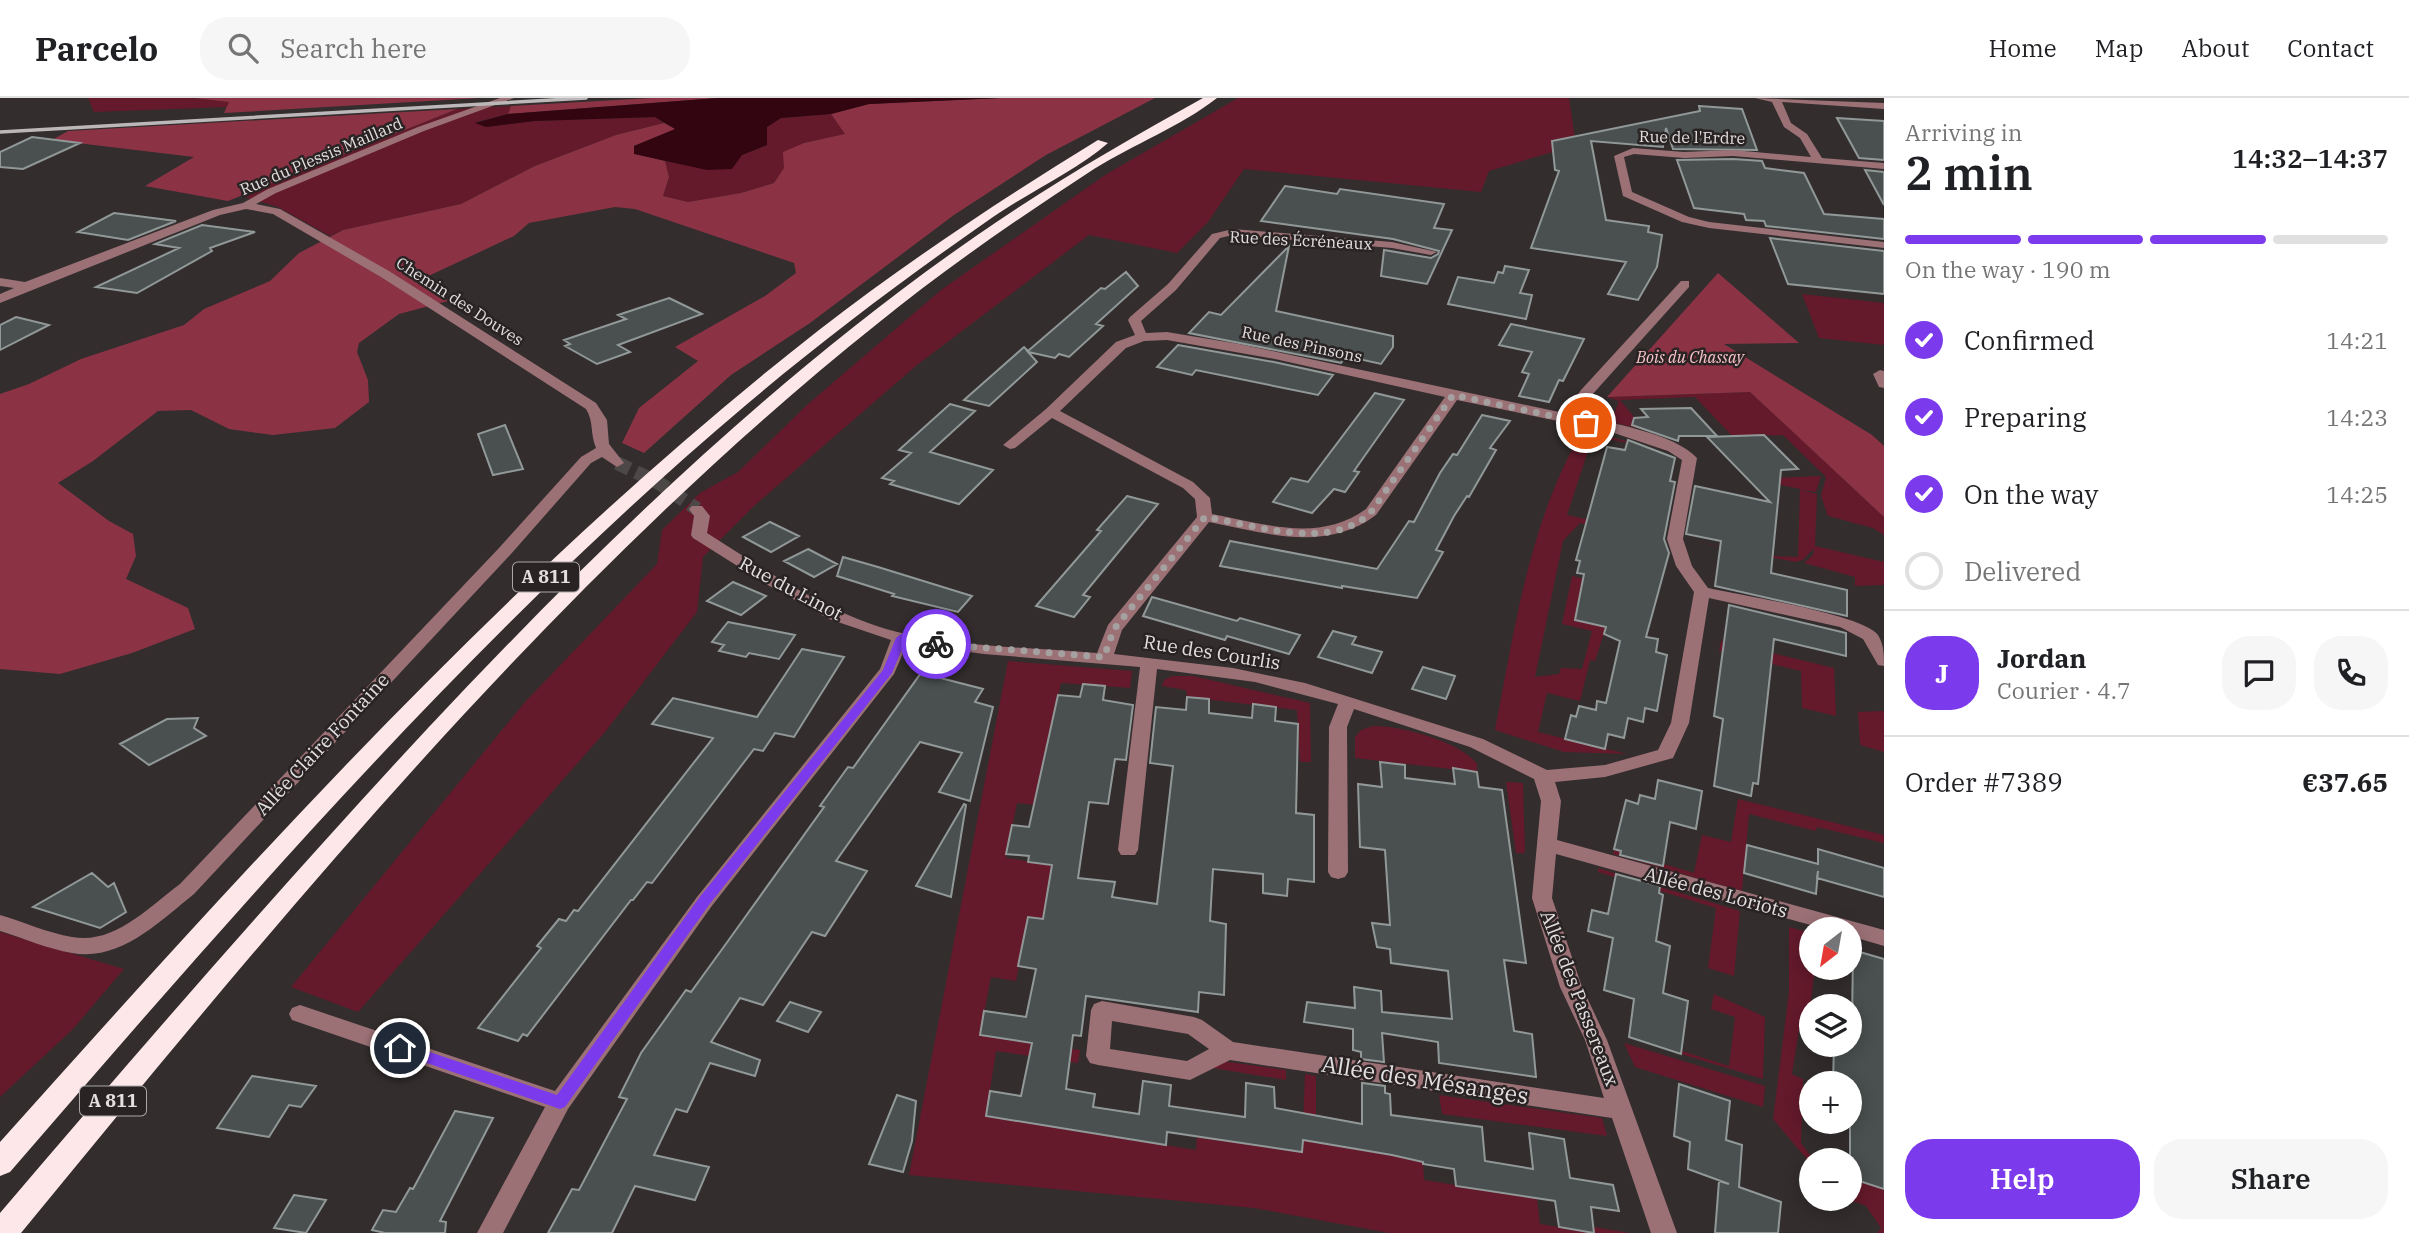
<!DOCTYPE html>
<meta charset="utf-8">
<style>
body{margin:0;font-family:"IBM Plex Serif",serif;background:#f6f6f6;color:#202124;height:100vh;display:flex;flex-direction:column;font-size:26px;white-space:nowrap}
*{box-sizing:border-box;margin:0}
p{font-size:23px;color:#757577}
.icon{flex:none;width:38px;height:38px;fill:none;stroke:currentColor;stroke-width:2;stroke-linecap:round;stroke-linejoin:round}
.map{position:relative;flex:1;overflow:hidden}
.side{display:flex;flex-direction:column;background:#fff;width:525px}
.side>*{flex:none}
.needle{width:46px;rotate:211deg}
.tools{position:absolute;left:1799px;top:819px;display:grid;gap:14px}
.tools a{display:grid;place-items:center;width:63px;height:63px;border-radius:50%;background:#fff;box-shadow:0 4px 18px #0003;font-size:35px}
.pin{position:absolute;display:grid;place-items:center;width:60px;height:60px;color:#fff;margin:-30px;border:4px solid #fff;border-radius:50%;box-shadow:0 2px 7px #0007}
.courier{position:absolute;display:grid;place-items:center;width:70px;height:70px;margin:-35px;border:5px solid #7c3aed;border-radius:50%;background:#fff;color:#222;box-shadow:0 2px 9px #0007}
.head em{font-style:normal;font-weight:600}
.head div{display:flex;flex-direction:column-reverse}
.head{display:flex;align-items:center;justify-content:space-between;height:119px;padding:0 21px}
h1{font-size:46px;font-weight:600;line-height:52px}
.bar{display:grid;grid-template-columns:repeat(4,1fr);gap:10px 7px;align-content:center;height:84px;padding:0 21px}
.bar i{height:9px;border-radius:5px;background:#e0e0e0}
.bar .active{background:#7c3aed}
.bar p{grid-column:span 4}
.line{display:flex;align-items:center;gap:18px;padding:0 21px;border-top:2px solid #e0e0e0}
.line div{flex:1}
.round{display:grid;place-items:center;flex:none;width:74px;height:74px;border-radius:28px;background:#f6f6f6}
ol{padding:0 21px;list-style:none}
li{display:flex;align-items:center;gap:21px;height:77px}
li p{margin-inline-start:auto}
li .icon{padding:7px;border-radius:50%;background:#7c3aed;color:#fff;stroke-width:4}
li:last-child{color:#757577}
li i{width:38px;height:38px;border:4px solid #e0e0e0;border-radius:50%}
.button{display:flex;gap:14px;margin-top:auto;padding:14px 21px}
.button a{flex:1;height:80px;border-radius:28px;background:#7c3aed;color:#fff;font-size:28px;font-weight:600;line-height:80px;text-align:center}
.button a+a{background:#f6f6f6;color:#202124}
header{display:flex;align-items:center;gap:42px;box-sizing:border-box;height:98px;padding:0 35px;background:#fff;border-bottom:2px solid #e0e0e0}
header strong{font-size:33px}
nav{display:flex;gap:38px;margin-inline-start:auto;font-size:24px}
.search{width:490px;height:63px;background:#f6f6f6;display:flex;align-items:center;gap:18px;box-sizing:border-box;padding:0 24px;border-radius:28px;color:#757577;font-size:26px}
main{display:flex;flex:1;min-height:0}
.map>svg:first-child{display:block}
</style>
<header>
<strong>Parcelo</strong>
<div class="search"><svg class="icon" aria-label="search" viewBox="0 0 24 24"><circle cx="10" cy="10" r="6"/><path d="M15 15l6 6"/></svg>Search here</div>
<nav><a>Home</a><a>Map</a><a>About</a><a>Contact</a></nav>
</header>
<main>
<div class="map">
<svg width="1884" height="1135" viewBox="0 0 1884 1135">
<rect width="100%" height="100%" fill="#332d2d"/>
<path fill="#641a2b" d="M88 0H194L230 4 227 9 94 14Z
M1238 0H1569L1576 47 1489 73 1481 94 1244 71 1208 124 1177 155 1089 137 917 267 754 408 703 459 697 514 605 634 358 914 291 889 525 604 657 466 662 432 700 395 738 374 807 307 941 192 1105 77Z
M511 8 508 16 476 24 486 29 535 23 655 19 664 25 616 37 535 68 461 106 343 132 330 138 278 109 241 98 457 11Z
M831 16 846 36 804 45 774 85 741 95 688 104 663 98 669 79 665 63 707 71 767 47V29L781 20Z
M1802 196 1884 205V247L1819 240Z
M1750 294 1884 419V437L1873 430 1828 418 1821 398 1826 379 1783 337 1732 338 1695 299 1620 302 1645 332 1611 324 1619 303 1607 299Z
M1583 332 1653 350 1593 338 1567 417 1664 438 1660 443 1580 425 1563 443 1535 579 1559 576 1561 570 1582 571 1592 533 1562 526 1572 478 1656 497 1655 501 1582 484 1576 522 1606 529 1595 563 1590 562 1580 603 1547 595 1538 634 1627 656 1564 654 1495 632C1515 530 1529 423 1583 332Z
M1821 378 1816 394 1801 392 1817 396 1815 448 1884 464V487L1855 488V479L1804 465 1813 457 1814 450 1803 462 1795 464 1692 443 1772 458 1798 459 1800 391 1751 381Z
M1721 543 1834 570 1836 618 1802 610 1801 573 1719 553Z
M1008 563 1132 573 1130 590 1061 585 1034 707 1017 705 1006 760 1054 767 1043 821 1028 820 1016 883 991 879 980 937 1080 952 1078 965 996 953 986 1018 1196 1052 1197 1038 1302 1054 1305 976 1316 978V1045L1423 1062 1424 1082 1537 1100 1540 1126 1594 1135V1129L1630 1135H1389L1254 1110 909 1077Z
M1172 578H1193L1310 605 1311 664H1300L1297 612 1187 599 1186 592 1162 588 1164 582Z
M1884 613V654L1860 647 1858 614Z
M1373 628C1400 627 1461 644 1477 666V674L1355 660V639L1361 632Z
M1506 684 1523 685 1525 755H1516Z
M1738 701 1884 737V745L1817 729 1816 733 1749 716 1742 793 1613 756 1614 751 1694 775 1702 737 1731 744Z
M1598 770 1740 813 1734 878 1708 870 1716 810 1598 774Z
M1789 829 1811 835V870H1815L1811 902 1828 908H1811V917L1802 914 1792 976 1803 981 1801 1045 1814 1062H1811V1066L1773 1021 1789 894Z
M0 834 124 871 73 931 0 999Z
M1714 896 1765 919 1763 981 1681 956 1682 953 1729 968 1735 919 1711 911Z
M1624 945 1765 988 1763 1009 1635 969Z
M1214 962 1286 972V982L1213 970Z
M1439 997 1602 1020 1607 1038 1442 1016Z
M1850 1080 1884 1091V1135H1877L1881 1130 1866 1108 1848 1101Z"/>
<path fill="#8b3345" d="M194 0H480L224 15 229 4Z
M651 0H718L508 16 511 8Z
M1001 0H1155L1046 57 954 117 810 225 731 277 644 355 622 345 639 310 698 263 675 249 765 198 796 175 794 165 635 111 615 109 529 125 514 138 422 181 448 203 399 216 359 245 357 254 368 282 369 304 335 330 273 337 229 331 191 312 158 313 93 363 58 385 109 423 133 436 136 458 126 481 188 510 195 531 132 555 60 576 0 571V296L29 286 81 261 184 227 204 211 270 183 299 155 343 132 461 106 535 68 616 37 664 25 676 31 634 48V55L665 63 669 79 663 98 688 104 741 95 774 85 784 70 783 54 804 45 845 36 831 16 869 6Z
M457 11 228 103 145 88 194 59 52 42 68 33Z
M1718 175 1799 245 1724 246 1872 337 1884 348V419L1750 294 1607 299Z"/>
<path fill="#320510" d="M718 0H1001L869 6 831 16 781 20 767 29V47L742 57 732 71 707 72 634 56V48L675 31 655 19 535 23 486 29 475 25 508 16Z"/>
<path fill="#4a504f" stroke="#919898" stroke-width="2" d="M1699 8 1742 11 1757 52 1673 51 1666 30 1663 49 1591 43 1606 122 1649 128 1648 134 1662 137 1657 169 1638 202 1608 196 1626 164 1531 150 1559 73 1555 72 1552 43 1700 13Z
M1837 20 1884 23V62L1859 60Z
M32 39 80 45 23 71 0 69V54Z
M1733 61 1762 63 1765 70 1804 75 1824 116 1884 121V141L1766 128 1764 123 1746 122 1744 116 1694 110 1677 62Z
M1865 72 1884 74V107Z
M1285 88 1337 96 1340 91 1444 106 1434 130 1452 132 1427 186 1381 178 1384 152 1431 160 1438 156 1439 153 1393 141 1261 123Z
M114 115 176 123 128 142 78 134Z
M202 127 255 134 210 150 212 153 137 195 96 189 179 150 155 146Z
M1770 140 1884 153V196L1788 186Z
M1289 148 1276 213 1393 238V249L1381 266 1346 258 1341 265 1189 235 1209 214 1221 217Z
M1505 168 1529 172 1520 195 1532 197 1526 221 1448 206 1458 179 1494 185 1498 174 1503 175Z
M1126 174 1138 188 1096 226 1103 228 1069 259 1059 256 1055 260 1028 254 1037 264 989 308 964 302 1024 249 1028 253 1101 190 1105 191Z
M669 200 702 216 618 247 630 254 597 266 565 248 570 246 564 242 626 221 618 217Z
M16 219 49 227 0 252V227Z
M1511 226 1584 241 1563 283 1559 282 1549 304 1519 298 1529 276 1522 274 1532 254 1499 247Z
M1178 247 1274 264 1333 277 1318 297 1196 272 1192 277 1157 269Z
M1375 295 1404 302 1354 373 1359 374 1345 394 1334 391 1312 415 1273 404 1291 380 1308 384Z
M950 306 975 313 930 354 993 372 959 406 890 386 894 383 882 380 911 355 899 352Z
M1691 310 1717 338H1679L1678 343 1632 327 1634 320 1648 319 1641 311Z
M1482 317 1510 323 1490 350 1496 352 1469 399 1467 398 1454 418 1436 452 1443 454 1417 500 1342 488V490L1220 468 1230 443 1377 471 1409 423 1414 424 1440 375 1453 356 1457 357Z
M505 327 523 371 493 377 478 336Z
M1764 337 1798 371 1781 372 1771 475 1847 492V518L1715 488 1721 443 1686 436 1695 388 1770 404 1707 339Z
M1628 342 1675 360 1670 383 1675 384 1664 441 1669 455 1646 539 1658 541 1656 554 1667 557 1657 613 1645 610 1643 624 1628 620 1624 640 1608 636 1605 651 1565 641 1571 617 1576 619 1579 608 1596 612 1597 603 1606 605 1620 543 1604 536 1606 529 1575 522 1584 476 1577 475 1580 463 1576 462 1607 349 1625 352Z
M1127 398 1158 406 1083 497 1090 499 1074 519 1036 508 1101 433 1097 432Z
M770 424 799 438 771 454 743 439Z
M808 451 837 466 814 479 784 463Z
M843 459 878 469 972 498 958 514 892 498 894 496 837 478Z
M733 484 766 498 741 517 707 503Z
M1152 499 1237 523 1240 520 1300 537 1289 556 1227 538 1225 542 1143 518Z
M1729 507 1846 535V558L1774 541 1758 686 1753 685 1751 698 1714 688 1723 621 1714 618Z
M728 524 795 537 779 561 749 555 746 559 719 553 724 547 712 544Z
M1333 533 1356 539 1352 546 1382 554 1372 575 1318 559Z
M802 551 844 559 794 639 775 635 763 653 754 651 652 785 647 784 633 802H631L527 938 523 936 518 943 478 930 541 850 537 848 559 821 566 823 574 812 578 813 713 640 652 626 673 600 757 619Z
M1423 569 1455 578 1446 601 1412 591Z
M921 575 983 591 975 604 993 609 970 703 939 694 962 655 920 644 836 763 867 773 825 838 812 834 763 907 740 900 711 944 760 962 755 978 710 965 687 1014 676 1011 654 1057 709 1069 695 1102 635 1088 612 1135H548L572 1091 579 1092 627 1001 619 999 641 955 686 892 691 894 728 843 824 709 820 708 848 669 853 670Z
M1083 586 1105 588 1103 602 1133 607 1126 662 1115 661 1108 706 1089 704 1078 780 1115 784 1112 799 1157 806 1173 668 1150 665 1156 609 1186 612 1187 599 1209 601V615L1252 620 1253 606 1276 609 1275 623 1298 626 1296 715 1314 717V784L1288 781 1287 798 1263 795V776L1213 771 1210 823 1226 826 1224 897 1199 894 1198 914 1086 898 1081 938 1073 937 1066 991 1095 996 1093 1009 1139 1016 1143 983 1171 987 1169 1008 1245 1019 1246 985 1274 989 1275 1010 1362 1026V985L1385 988V995L1390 996 1391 1017 1482 1029 1485 1063 1533 1071 1529 1035 1564 1041 1570 1080 1613 1087 1619 1113 1591 1109 1594 1135 1559 1129 1555 1103 1456 1088 1454 1071 1423 1066V1064L1392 1057 1303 1042 1302 1054 1167 1034 1166 1047 986 1018 990 993 1021 998 1032 945 980 937 984 913 1026 919 1036 871 1018 868 1028 819 1043 821 1052 767 1028 764 1029 758 1006 756 1012 727 1029 729 1058 597 1080 599Z
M198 620 194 630 206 638 149 667 120 646 167 621Z
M1380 664 1405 667V680L1455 686 1453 670 1477 674 1479 689 1502 692 1526 865 1504 862 1514 933 1532 936 1536 979 1439 965 1438 944 1382 935 1384 964 1361 961V954L1353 952V931L1304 924 1307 904 1355 910 1354 889 1381 893 1382 914 1452 921 1448 873 1391 865 1390 851 1377 849 1372 825 1390 827 1385 752 1360 749 1358 686 1382 689Z
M1658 682 1702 693 1696 731 1670 724 1663 768 1620 757 1621 753 1614 751 1626 702 1638 706 1640 697 1655 701Z
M964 706 966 707 951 799 916 788Z
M1747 747 1818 766V751L1884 770V799L1817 780 1818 773 1816 796 1744 775Z
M92 775 108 789 114 785 126 814 100 830 33 809Z
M1616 776 1660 788 1659 795 1663 797 1656 843 1670 848 1663 895 1688 903 1681 956 1629 939 1634 901 1604 892 1613 840 1588 833 1592 812 1608 816Z
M1853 852 1884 861V1091L1850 1080V985H1833L1834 947H1850V928H1852Z
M790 904 821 914 808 934 777 923Z
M252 978 316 988 301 1009 289 1007 269 1039 217 1030Z
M1679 986 1730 1003 1726 1042 1742 1047 1739 1089 1781 1104 1778 1135H1715L1719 1083 1729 1086 1688 1071 1690 1044 1674 1038Z
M897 997 916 1003 912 1043 903 1074 869 1066Z
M455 1013 493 1020 440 1123 446 1124 445 1135H385L372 1132 383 1112 396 1114 410 1090 413 1091Z
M294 1097 326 1102 306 1135 274 1130Z"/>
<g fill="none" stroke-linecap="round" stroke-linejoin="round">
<path stroke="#4d4848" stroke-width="14" stroke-dasharray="14 7" stroke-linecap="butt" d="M617 365 659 385 697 411"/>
<path fill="#9b7176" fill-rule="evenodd" d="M500 0H514L424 33 276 95 256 106 280 111 389 173 596 305 607 322 609 346 624 365 617 369 602 359 591 365 511 456 194 796C160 823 120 864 72 855 48 851 23 840 0 833V817C24 824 48 835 72 839 114 847 149 809 180 786L499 450 581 359 596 350C590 336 594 324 586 311L381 179 273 116 246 111 220 117 0 205V196L14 190 0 188V180L25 184 213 112 243 105 268 91 418 29Z
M1755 0 1884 5V11L1782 4 1791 25 1807 36 1822 60 1884 65V71L1733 58 1684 60 1634 56 1624 59 1632 94 1689 119 1709 124 1884 144V150L1709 130 1682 124 1623 98 1614 58 1633 50 1684 54 1733 52 1811 59 1800 40 1784 29 1772 4Z
M1233 131 1392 144 1437 154 1431 157 1392 150 1233 137 1220 140 1176 192 1141 223 1146 235 1167 234 1239 246 1564 315 1581 292 1681 183H1689V189L1591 298 1577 317C1610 325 1674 335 1697 360L1683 441 1692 468 1708 490C1739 497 1862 516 1878 537 1884 547 1884 557 1884 568L1878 567 1863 541 1840 529 1709 500 1689 625 1673 660 1605 679 1555 684 1561 703 1557 742 1884 832V848L1850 838V831H1825L1556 756 1552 800 1582 889 1607 942 1677 1135H1651L1612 1020 1230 962 1190 982 1098 967 1090 965 1086 958 1091 912 1094 906 1102 903 1194 919 1202 922 1233 944 1604 1000 1585 942 1560 889 1532 800 1541 703 1534 681 1470 649 1354 611 1347 629 1348 774 1345 779 1338 781 1331 779 1328 774 1329 629 1338 606 1255 584 1157 571 1138 752 1135 757H1121L1118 752 1140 569 984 556 907 546 894 576 711 809 568 1011 503 1135H477L545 1009 292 922 289 916 292 910 300 907 555 993 697 799 880 571 891 542 829 521 766 486 693 440 691 437 694 418 689 411 692 408H702L710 418 707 435C769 474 834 520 906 536 968 549 1034 550 1097 555L1108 527 1197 419 1195 401 1183 390 1052 320 1015 350 1010 351 1003 347 1046 311 1116 244 1135 237 1128 222 1130 219 1168 186 1212 136ZM1167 242 1275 261 1445 299 1366 411C1319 445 1265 426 1212 416L1210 400 1193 384 1060 313 1126 250 1144 243ZM1457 302 1611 334 1668 353 1682 362 1667 441 1676 468 1694 494 1671 625 1658 652 1605 667 1547 672 1483 641 1305 585 1233 570 1114 556 1122 532 1209 424C1265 435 1326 455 1376 417ZM1112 923 1188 936 1209 951 1187 963 1110 951Z
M1880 272 1884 273V290L1879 289 1873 276Z"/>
<path fill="#fde7e9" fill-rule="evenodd" d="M1203 0H1217C1180 29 1134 46 1094 71 1020 119 946 170 877 226 554 484 282 817 21 1135H0V1115C140 951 281 788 428 630 596 451 774 278 976 138 1049 87 1126 43 1203 0Z
M1098 42 1108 45C1076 73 1029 94 993 119 908 178 825 240 746 307 475 536 241 807 10 1074L0 1078V1044C256 758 516 469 819 232 908 163 1002 101 1098 42Z"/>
<path stroke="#bcb7b8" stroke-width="3.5" d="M0 34 586 0"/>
</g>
<path fill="#7c3aed" d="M901 536 942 546 936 549 905 544 892 575 709 807 565 1009 560 1011 395 954 393 950 395 946 400 944 557 997 699 800 883 572 896 540Z"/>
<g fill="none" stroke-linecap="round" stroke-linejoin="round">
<path stroke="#a5a1a1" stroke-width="7" stroke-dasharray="0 12.6" d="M936 546 1104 559 1114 531 1205 419C1255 427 1332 454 1371 414L1453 297 1586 325"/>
</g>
<g text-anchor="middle" stroke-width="5" stroke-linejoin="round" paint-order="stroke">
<g font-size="16" fill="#e3dfe0" stroke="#292324">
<text transform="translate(1692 39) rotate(1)" y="6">Rue de l'Erdre</text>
<text transform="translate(321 58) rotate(-23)" y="6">Rue du Plessis Maillard</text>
<text transform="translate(1301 142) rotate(3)" y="6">Rue des Écréneaux</text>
<text transform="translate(460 203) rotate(33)" y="6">Chemin des Douves</text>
<text transform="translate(1302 246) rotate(12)" y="6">Rue des Pinsons</text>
</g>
<g font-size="16" font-style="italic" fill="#f9c4ca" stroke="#292324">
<text x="1690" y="265">Bois du Chassay</text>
</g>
<g fill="#292324" stroke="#aba7a8" stroke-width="2">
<rect x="513" y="464.5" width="66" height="29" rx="5"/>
<rect x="80" y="988.5" width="66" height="29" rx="5"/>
</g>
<g font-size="18" font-weight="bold" fill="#e3dfe0">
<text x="546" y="485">A 811</text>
<text x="113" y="1009">A 811</text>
</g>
<g font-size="19" fill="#e3dfe0" stroke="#292324">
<text transform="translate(791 490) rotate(28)" y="7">Rue du Linot</text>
<text transform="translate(1212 554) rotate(9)" y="7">Rue des Courlis</text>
<text transform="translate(322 646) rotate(-47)" y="7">Allée Claire Fontaine</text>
<text transform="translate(1716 794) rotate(15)" y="7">Allée des Loriots</text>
<text transform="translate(1580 900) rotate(69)" y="7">Allée des Passereaux</text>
</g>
<g font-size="23" fill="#e3dfe0" stroke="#292324">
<text transform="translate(1425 982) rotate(9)" y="8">Allée des Mésanges</text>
</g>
</g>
</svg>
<div class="tools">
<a><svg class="needle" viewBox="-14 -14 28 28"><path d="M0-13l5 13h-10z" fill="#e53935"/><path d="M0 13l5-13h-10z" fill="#757577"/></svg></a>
<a><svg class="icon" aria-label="layers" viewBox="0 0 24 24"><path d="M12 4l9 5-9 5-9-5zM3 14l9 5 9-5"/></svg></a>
<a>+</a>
<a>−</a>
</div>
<div class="pin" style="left:1586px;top:325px;background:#ea580c"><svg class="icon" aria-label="bag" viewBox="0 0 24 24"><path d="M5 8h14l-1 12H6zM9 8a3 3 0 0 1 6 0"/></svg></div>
<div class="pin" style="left:400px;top:950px;background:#1f2937"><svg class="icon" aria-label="home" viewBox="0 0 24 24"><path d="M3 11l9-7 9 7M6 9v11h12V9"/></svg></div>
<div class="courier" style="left:936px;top:546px"><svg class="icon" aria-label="bike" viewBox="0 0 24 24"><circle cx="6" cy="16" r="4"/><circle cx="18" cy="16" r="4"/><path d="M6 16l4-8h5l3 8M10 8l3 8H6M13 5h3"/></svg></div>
</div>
<section class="side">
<div class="head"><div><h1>2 min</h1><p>Arriving in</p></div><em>14:32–14:37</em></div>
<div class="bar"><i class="active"></i><i class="active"></i><i class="active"></i><i></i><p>On the way · 190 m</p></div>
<ol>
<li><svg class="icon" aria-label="check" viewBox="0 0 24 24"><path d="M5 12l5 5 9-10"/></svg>Confirmed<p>14:21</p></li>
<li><svg class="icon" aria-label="check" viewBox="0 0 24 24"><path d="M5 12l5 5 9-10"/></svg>Preparing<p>14:23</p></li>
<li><svg class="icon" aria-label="check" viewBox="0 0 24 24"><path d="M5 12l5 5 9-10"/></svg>On the way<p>14:25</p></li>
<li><i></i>Delivered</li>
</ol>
<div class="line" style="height:126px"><b class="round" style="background:#7c3aed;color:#fff">J</b><div><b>Jordan</b><p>Courier · 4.7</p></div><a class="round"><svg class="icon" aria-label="chat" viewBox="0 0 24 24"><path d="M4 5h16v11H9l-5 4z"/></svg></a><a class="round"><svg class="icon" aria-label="phone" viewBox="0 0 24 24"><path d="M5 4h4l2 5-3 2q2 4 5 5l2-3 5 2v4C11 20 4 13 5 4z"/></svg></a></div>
<div class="line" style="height:91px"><div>Order #7389</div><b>€37.65</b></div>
<div class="button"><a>Help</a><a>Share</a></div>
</section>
</main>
